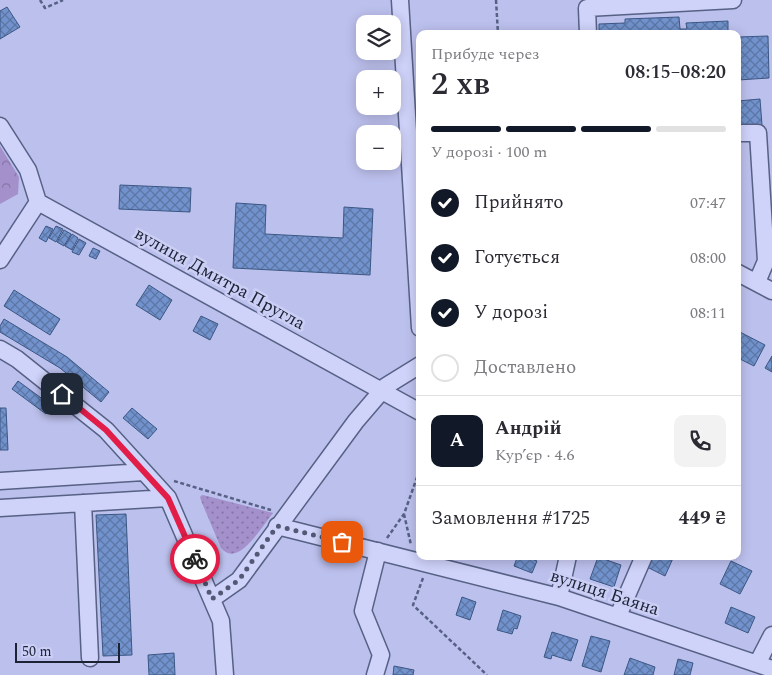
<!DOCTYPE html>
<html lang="uk">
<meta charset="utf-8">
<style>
body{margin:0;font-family:Spectral,serif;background:#f2f2f3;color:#2b2b33;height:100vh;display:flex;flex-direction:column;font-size:19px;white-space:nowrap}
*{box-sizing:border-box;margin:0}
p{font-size:16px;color:#7c7c81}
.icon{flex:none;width:28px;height:28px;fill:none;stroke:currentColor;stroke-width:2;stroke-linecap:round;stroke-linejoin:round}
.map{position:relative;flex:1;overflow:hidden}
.sheet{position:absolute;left:416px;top:30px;width:325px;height:530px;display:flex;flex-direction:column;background:#fff;border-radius:10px;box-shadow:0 2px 12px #0003}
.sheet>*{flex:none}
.controls{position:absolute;left:356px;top:15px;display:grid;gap:10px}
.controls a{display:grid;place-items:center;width:45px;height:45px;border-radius:10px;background:#fff;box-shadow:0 2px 12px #0003;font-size:25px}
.scale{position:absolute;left:15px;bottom:12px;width:105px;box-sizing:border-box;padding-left:5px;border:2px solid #1b2234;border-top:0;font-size:14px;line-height:18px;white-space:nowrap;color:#1b2234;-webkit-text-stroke:4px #cbcef5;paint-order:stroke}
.pin{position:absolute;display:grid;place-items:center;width:42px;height:42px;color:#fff;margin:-21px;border-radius:10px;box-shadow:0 2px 8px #0006}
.courier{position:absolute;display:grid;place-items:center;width:50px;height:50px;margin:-25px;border:4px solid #e11d48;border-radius:50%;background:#fff;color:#222;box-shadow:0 1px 6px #0007}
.headline em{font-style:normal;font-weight:600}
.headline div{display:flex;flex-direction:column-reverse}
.headline{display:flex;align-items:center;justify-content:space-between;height:85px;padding:0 15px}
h1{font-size:32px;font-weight:600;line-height:38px}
.bar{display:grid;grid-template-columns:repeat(4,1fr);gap:8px 5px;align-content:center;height:60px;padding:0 15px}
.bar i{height:6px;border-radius:4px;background:#e1e1e2}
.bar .selected{background:#111827}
.bar p{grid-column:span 4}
.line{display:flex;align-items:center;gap:12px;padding:0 15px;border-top:1px solid #e1e1e2}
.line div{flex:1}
.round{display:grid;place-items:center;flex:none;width:52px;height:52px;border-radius:10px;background:#f2f2f3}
ol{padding:0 15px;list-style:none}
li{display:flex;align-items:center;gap:15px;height:55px}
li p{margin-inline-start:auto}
li .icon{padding:5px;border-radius:50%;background:#111827;color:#fff;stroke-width:4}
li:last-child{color:#7c7c81}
li i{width:28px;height:28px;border:2px solid #e1e1e2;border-radius:50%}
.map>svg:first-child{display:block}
</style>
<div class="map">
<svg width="772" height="675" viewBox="0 0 772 675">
<defs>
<pattern id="grass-dots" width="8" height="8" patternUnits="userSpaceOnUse" patternTransform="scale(1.25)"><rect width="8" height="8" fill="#a490cb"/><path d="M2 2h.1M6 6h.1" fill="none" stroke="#8575a6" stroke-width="1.8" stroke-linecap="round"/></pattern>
<pattern id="forest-crowns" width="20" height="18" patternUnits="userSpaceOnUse" patternTransform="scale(1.25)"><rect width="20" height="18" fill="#a490cb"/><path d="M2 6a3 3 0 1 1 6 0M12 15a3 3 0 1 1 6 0" fill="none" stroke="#8575a6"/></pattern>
<pattern id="building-cross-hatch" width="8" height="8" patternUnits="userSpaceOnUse" patternTransform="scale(1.25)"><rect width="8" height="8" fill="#7192cc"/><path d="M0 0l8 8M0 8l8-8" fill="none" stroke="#5c77a6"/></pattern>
</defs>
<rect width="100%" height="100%" fill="#bcc0ed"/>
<path fill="url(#grass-dots)" d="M202 495 207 496 273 513C262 526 238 569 221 548L202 503 200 497Z"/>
<path fill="url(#forest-crowns)" d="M0 146 19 177 18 194 0 204Z"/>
<path fill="url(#building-cross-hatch)" stroke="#3c5784" d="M7 7 20 27 0 39V11Z
M679 17 680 29H687L686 23 728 21V34H599V24L625 23V19Z
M768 36 769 78 738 80V37Z
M760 99 762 125 738 127V101Z
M120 185 191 188 190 212 119 209Z
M236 203 266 205 265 234 343 238 344 207 373 209 370 275 233 268Z
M46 226 53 229 46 242 39 238Z
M56 226 63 229 56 242 49 238Z
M64 230 71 234 64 246 57 242Z
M72 234 78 238 72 250 65 246Z
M79 239 86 243 79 255 72 252Z
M93 248 100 251 96 259 89 256Z
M149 285 172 300 160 320 136 305Z
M14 290 60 319 50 335 4 306Z
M201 316 218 324 210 340 193 331Z
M4 319 67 357 109 392 101 402 60 368 0 332V326Z
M738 331 765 345 754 366 738 358Z
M772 356V372L765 368Z
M18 381 52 406 46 414 12 389Z
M0 408H6L8 450H0Z
M132 408 157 429 148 439 123 418Z
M126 514 132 655 103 656 96 515Z
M514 556H527V557L537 561 532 573 514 566 517 558Z
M652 556H674L665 576 647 567Z
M598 557 621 565 614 587 590 579Z
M731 561 752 571 740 594 720 584Z
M462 597 476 602 470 620 456 615Z
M731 607 755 617 748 633 725 623Z
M503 610 521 616 517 629 514 628 512 634 497 630Z
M552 632 578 640 571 661 552 655 551 659 544 657Z
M591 636 610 641 601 672 582 666Z
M174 653 175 675H149L148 655Z
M630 658 655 667 653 675H624Z
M678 659 693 663 690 675H674Z
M394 666 414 670 413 675H393Z"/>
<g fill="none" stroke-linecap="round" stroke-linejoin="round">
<g stroke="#566185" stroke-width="19">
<path id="minor" d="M400 0 420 328
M588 34 587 8 733 0
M0 126 28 170 38 202
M738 133H758L766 261 757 282
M38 202 420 412
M0 260 38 202
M738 273 772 291
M0 349 17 359 106 430 168 498 221 621 225 675
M0 481 144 472
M83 503 90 658
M0 508 168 498
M277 526 559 597 772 669
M559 597 568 556
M212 599 239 580 356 421 386 386 420 365
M618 616 644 556
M757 664 772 635
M375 675 381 655 363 611 378 551"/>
</g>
<path stroke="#566185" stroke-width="2.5" stroke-dasharray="4 2.5" stroke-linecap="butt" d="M40 0 45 8 63 0
M496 0 498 34
M174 481 271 510
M404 514 411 545
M387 538 404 514 420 469
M423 578 413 605 487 675"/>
<use href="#minor" stroke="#cfd2f9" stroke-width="16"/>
</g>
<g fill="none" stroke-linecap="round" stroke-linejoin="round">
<path stroke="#535975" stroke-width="5" stroke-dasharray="0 9" d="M195 559 212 599 239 580 277 526 342 542"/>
<path stroke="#e11d48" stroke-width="6" d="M62 394 106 430 168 498 195 559"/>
</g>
<g text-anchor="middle" stroke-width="5" stroke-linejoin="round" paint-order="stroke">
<g font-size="18" fill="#1b2234" stroke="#cbcef5">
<text transform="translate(220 278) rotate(29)" y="6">вулиця Дмитра Пругла</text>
<text transform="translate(605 592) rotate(18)" y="6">вулиця Баяна</text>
</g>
</g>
</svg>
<div class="controls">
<a><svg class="icon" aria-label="layers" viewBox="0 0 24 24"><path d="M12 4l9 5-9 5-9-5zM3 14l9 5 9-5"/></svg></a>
<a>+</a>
<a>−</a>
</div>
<div class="scale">50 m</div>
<div class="pin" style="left:342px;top:542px;background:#ea580c"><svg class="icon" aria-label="bag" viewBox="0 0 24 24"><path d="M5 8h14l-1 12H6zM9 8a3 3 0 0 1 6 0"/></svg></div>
<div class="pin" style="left:62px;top:394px;background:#1f2937"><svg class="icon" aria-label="home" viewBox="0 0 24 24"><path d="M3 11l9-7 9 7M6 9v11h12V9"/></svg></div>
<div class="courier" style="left:195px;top:559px"><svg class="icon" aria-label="bike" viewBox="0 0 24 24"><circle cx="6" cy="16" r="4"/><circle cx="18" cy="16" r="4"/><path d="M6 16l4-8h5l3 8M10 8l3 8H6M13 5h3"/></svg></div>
<section class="sheet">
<div class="headline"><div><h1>2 хв</h1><p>Прибуде через</p></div><em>08:15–08:20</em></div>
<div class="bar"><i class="selected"></i><i class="selected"></i><i class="selected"></i><i></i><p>У дорозі · 100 m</p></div>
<ol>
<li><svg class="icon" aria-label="check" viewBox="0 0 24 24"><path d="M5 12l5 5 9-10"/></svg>Прийнято<p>07:47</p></li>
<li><svg class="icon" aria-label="check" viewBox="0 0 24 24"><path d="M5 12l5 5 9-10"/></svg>Готується<p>08:00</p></li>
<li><svg class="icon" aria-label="check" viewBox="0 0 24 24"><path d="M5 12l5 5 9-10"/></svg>У дорозі<p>08:11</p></li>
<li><i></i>Доставлено</li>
</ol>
<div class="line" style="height:90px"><b class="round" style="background:#111827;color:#fff">А</b><div><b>Андрій</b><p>Кур’єр · 4.6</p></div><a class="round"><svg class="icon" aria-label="phone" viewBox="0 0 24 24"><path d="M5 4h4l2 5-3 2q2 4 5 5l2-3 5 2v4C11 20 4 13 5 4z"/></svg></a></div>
<div class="line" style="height:65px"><div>Замовлення #1725</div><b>449 ₴</b></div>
</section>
</div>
